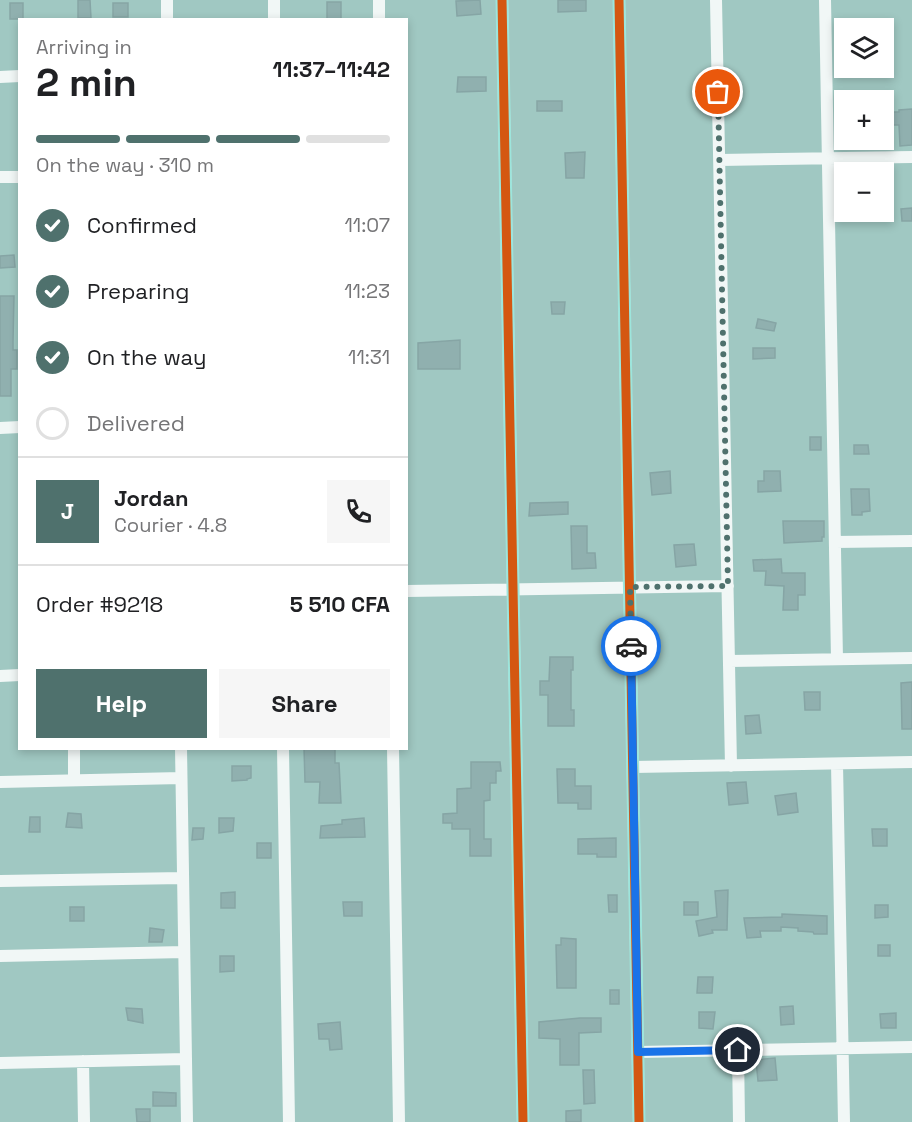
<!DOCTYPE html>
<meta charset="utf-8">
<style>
body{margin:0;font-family:"Space Grotesk",sans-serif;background:#f6f6f6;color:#202124;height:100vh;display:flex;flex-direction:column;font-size:22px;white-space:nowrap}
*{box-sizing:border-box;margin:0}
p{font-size:20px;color:#757577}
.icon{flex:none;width:33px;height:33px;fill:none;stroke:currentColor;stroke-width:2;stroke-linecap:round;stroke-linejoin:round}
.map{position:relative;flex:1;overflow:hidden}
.details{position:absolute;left:18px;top:18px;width:390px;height:732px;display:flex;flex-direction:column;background:#fff;border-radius:0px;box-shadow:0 3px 9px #0003}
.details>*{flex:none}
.fabs{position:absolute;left:834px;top:18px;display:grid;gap:12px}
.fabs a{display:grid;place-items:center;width:60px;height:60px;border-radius:0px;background:#fff;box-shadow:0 3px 9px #0003;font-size:30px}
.pin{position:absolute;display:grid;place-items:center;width:51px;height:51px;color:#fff;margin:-26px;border:3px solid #fff;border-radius:50%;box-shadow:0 2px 6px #0007}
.courier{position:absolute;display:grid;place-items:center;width:60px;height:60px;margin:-30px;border:4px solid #1a73e8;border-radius:50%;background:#fff;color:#222;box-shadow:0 2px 8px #0007}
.head em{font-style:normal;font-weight:700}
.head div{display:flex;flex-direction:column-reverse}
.head{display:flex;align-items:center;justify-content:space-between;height:102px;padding:0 18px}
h1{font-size:39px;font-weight:700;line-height:45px}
.bar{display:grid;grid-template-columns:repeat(4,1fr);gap:9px 6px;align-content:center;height:72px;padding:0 18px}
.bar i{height:8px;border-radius:4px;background:#e0e0e0}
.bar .on{background:#4f716d}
.bar p{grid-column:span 4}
.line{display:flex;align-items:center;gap:15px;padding:0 18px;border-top:2px solid #e0e0e0}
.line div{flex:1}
.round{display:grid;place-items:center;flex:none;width:63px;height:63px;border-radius:0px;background:#f6f6f6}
ol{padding:0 18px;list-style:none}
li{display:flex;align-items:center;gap:18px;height:66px}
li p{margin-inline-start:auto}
li .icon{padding:6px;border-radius:50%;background:#4f716d;color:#fff;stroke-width:4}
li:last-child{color:#757577}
li i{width:33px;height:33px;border:3px solid #e0e0e0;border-radius:50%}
.action{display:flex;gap:12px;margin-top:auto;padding:12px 18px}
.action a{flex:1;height:69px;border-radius:0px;background:#4f716d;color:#fff;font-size:24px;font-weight:700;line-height:69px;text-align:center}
.action a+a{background:#f6f6f6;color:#202124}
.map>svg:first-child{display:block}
</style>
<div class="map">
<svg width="912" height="1122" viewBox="0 0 912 1122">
<rect width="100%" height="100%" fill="#a0c8c2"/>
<path fill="#90b0af" stroke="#86a5a5" stroke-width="1.5" d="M78 0H90L91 18H78Z
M480 0 481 14 457 16 456 1Z
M558 0H586V11L558 12Z
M327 2H341V20H327Z
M10 3H23V19H10Z
M113 3H128V17H113Z
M458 77H486V91L457 92Z
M537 101H562V111H537Z
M912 109V145L900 146 899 125H884V112H899V110Z
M585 152 584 178H566L565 153Z
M912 208V221H902L901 209Z
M14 255 15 267 0 268V256Z
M0 296H14L13 342V350H17V369H11V396H0Z
M551 302H565L564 314H552Z
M758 319 776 323 774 331 756 328Z
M460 340V369H418V343Z
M753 348H775V358L753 359Z
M810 437H821V450H810Z
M854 445H868L869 454H854Z
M670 471 671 493 652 495 650 473Z
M764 471H780L781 491 758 492V481H764Z
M851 489H869L870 511 862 512V515H852Z
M568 502V514L529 516 530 503Z
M783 521H824V537H822V541L784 543Z
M571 526H587V553H595L596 568 572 569Z
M694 544 696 565 676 567 674 545Z
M781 559 782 573H805V595H798V610H783L784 586 765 585 766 571H754L753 560Z
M550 657H573V670H571V710H574V726H548V695H540V681H549Z
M912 682V729H902L901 683Z
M804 692H820V710H805Z
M759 715 761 733 746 734 745 716Z
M304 748H335V763H339L341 803H319L320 782H305Z
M471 762H500L501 771H496V783H490V800L484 801V839H491V856H470V829H452V823H443V814L457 813V789L471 788Z
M232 766H251V778L247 779V780L232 781Z
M557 769H575V786H591V809H578V803H558Z
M746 782 748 803 729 805 727 783Z
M796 793 798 812 778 815 775 796Z
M68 813 81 814 82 828 66 827Z
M30 817H40V832H29Z
M219 818H234L233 831 219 833Z
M364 818 365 837 320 838 321 826 342 824V820Z
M193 828H204L203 839 192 840Z
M872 829H887V846H873Z
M616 838V857H597V854H578V839Z
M257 843H271V858H257Z
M728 890 727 930H712L713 933 699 936 696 921 717 917 715 891Z
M235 892V908H221V893Z
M608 895H617V912H609Z
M343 902H362V916H344Z
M684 902H698V915H684Z
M875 905H888V917L875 918Z
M70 907H84V921H70Z
M782 914 827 916V934H814L813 932 798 931V928L781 927V931H760L761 937 747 938 744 918 782 917Z
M150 928 164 930 162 942H149Z
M561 938 576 939V988H557L556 945H561Z
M878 945H890V956H878Z
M220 956H234V971L220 972Z
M698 977H713L712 993H697Z
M610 990H619V1004H610Z
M793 1006 794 1024 781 1025 780 1007Z
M126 1008 142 1009 143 1023 128 1020Z
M699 1012H715L713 1029 699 1028Z
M896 1013V1028H881L880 1014Z
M580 1018H601V1032L579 1033V1065H560V1039L539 1038V1022Z
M340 1022 342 1049 330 1050 329 1039H319L318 1024Z
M775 1058 777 1080 758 1081 756 1060Z
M583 1070H594L595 1103 584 1104Z
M153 1092 176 1093V1106H153Z
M136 1109H150V1122H137Z
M581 1110V1122H566V1111Z"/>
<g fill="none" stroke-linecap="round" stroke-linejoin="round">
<path stroke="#f1f7f6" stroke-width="12" d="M167 0V20
M274 0V20
M379 0V20
M502 0 523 1122
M619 0 639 1122
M716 0 731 766
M825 0 837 659
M0 77 20 76
M720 160 912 157
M0 177H20
M0 428 20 427
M835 542 912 541
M406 591 728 586
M729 661 912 658
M0 676 20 675
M74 748V780
M181 748 187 1122
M283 748 289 1122
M393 748 399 1122
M837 764 844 1122
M633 767 912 762
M0 782 181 778
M0 881 183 878
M0 956 184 952
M738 1050 739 1122
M638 1052 912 1047
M83 1061 84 1122
M0 1063 186 1059"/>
<g stroke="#9de5dc" stroke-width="13">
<path id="cycleway" d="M502 0 523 1122
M619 0 639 1122"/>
</g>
<use href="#cycleway" stroke="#d45711" stroke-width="9"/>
</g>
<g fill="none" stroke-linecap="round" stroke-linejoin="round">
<path stroke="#4f716d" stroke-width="6" stroke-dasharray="0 10.8" d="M631 646 630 587 728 586 718 92"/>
<path stroke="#1a73e8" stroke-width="8" d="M631 646 638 1052 738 1050"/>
</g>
</svg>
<div class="fabs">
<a><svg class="icon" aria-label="layers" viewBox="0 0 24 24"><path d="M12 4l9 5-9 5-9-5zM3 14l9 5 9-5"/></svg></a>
<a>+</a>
<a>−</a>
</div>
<div class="pin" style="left:718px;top:92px;background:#ea580c"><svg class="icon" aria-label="bag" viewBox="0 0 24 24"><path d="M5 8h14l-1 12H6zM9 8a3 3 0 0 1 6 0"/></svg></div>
<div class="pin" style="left:738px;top:1050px;background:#1f2937"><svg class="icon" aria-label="home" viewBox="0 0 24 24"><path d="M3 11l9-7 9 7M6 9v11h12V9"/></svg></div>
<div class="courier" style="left:631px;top:646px"><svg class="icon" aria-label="car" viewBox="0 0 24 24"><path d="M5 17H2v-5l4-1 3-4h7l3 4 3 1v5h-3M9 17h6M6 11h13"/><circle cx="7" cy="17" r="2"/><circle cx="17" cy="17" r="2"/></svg></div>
<section class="details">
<div class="head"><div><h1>2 min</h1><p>Arriving in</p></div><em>11:37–11:42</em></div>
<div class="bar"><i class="on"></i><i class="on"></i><i class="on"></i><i></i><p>On the way · 310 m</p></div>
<ol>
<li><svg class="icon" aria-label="check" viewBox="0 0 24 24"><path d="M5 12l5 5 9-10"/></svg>Confirmed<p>11:07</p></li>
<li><svg class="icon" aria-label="check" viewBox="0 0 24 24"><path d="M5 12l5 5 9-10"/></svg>Preparing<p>11:23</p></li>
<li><svg class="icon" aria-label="check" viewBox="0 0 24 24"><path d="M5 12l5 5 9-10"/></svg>On the way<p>11:31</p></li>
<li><i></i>Delivered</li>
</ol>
<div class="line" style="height:108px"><b class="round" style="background:#4f716d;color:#fff">J</b><div><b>Jordan</b><p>Courier · 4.8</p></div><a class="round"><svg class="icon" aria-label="phone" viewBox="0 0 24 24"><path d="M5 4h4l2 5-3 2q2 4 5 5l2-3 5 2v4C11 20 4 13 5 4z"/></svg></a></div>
<div class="line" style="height:78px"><div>Order #9218</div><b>5 510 CFA</b></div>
<div class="action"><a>Help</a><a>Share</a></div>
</section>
</div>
